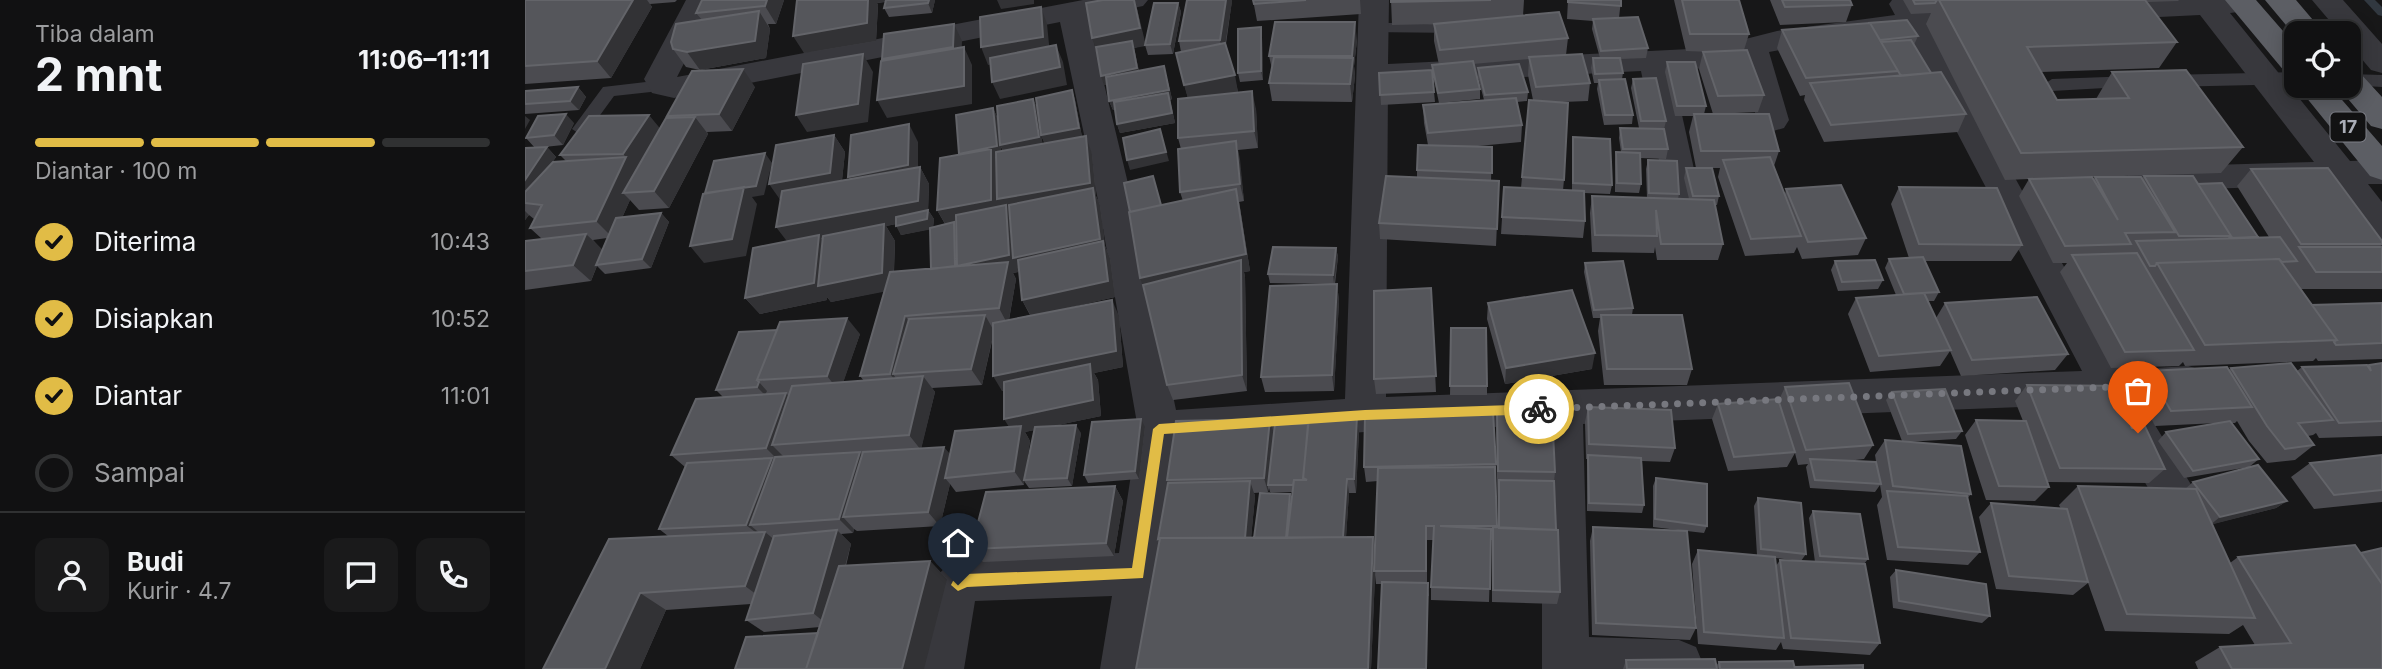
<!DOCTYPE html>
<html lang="id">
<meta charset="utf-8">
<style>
body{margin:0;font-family:Inter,sans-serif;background:#1a1a1b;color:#f1f3f6;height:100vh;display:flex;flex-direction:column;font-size:26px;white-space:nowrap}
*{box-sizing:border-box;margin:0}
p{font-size:23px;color:#9c9d9f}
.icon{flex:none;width:38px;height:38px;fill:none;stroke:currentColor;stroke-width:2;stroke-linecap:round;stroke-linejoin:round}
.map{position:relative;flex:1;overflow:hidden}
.drawer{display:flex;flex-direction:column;background:#111112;width:525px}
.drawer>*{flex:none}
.buttons{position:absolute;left:1759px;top:21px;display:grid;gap:14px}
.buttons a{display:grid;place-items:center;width:77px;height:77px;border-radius:14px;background:#111112;box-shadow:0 4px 18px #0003,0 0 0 2px #303132;font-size:35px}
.pin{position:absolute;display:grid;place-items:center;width:60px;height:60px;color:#fff;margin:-72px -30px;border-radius:50% 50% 50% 0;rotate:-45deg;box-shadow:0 0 7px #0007}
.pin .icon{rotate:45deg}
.courier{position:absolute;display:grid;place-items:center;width:70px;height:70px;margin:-35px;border:5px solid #e1bc46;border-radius:50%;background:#fff;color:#222;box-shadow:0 2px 9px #0007}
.summary em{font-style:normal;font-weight:700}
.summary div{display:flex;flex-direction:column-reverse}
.summary{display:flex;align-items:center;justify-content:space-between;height:119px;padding:0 35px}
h1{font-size:46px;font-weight:700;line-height:52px}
.bar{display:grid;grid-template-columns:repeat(4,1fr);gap:10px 7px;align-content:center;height:84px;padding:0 35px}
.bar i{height:9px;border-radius:5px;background:#303132}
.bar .active{background:#e1bc46}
.bar p{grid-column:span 4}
.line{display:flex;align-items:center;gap:18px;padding:0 35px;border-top:2px solid #303132}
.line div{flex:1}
.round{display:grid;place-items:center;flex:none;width:74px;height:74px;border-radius:14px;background:#1a1a1b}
ol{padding:0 35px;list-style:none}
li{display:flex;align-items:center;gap:21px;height:77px}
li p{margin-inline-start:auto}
li .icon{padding:7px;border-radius:50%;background:#e1bc46;color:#111;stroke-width:4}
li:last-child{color:#9c9d9f}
li i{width:38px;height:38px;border:4px solid #303132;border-radius:50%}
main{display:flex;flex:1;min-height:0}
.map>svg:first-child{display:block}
</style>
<main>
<section class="drawer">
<div class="summary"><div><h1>2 mnt</h1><p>Tiba dalam</p></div><em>11:06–11:11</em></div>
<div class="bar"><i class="active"></i><i class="active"></i><i class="active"></i><i></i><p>Diantar · 100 m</p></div>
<ol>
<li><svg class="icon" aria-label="check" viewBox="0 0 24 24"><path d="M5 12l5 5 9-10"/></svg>Diterima<p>10:43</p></li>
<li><svg class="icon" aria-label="check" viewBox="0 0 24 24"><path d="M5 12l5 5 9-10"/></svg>Disiapkan<p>10:52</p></li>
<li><svg class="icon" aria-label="check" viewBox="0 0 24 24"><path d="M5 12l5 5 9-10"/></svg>Diantar<p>11:01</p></li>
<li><i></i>Sampai</li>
</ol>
<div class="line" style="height:126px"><a class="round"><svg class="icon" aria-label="person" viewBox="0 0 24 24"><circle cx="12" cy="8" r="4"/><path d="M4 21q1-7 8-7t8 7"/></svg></a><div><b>Budi</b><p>Kurir · 4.7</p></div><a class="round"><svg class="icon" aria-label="chat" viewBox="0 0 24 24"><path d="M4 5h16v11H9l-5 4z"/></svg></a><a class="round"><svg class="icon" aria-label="phone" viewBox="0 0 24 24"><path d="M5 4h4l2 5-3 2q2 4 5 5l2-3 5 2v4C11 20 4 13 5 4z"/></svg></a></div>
</section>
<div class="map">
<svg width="1857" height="669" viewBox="0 0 1857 669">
<rect width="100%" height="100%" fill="#171718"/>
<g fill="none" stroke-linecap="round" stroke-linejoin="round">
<path fill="#313840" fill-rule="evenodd" d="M1839 0H1850L1857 7V16L1853 15Z"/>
<path fill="#38383d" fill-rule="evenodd" d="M849 23H936L944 28 936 33 843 32 841 28Z
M1771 72V84L1641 87 1632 81 1641 75Z
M1824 74 1857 75V87L1824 85Z
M1609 76 1615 78 1618 82 1615 86 1527 91 1518 85 1527 79Z
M138 80 147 86 144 90 89 96 62 133 56 135 47 129 78 87Z"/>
<path fill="#38383d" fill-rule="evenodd" d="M161 0H191L152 77 558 0H623L618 6 563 17 607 200 651 410 820 399 834 0H864L863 64 1185 48 1252 31 1370 15 1364 4 1367 0H1391L1399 13 1454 10 1464 13 1469 19 1464 25 1409 31 1596 370 1663 366 1677 370 1683 382 1677 394 1663 398 1616 402 1676 501 1669 515 1654 520 1639 515 1574 404 1058 424 1064 637 1154 640 1171 647 1178 664 1176 669H1017V425L840 432 652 445 623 669H575L587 596 450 601 439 669H391C396 643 399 598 412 577 419 566 429 563 440 559L594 553 613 429 573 200 535 22 149 98 127 93 119 79ZM1380 33 1557 371 861 397 863 84 1116 71 1143 205 1148 214 1160 218 1172 214 1177 205 1147 70 1185 68 1216 61 1232 120 1237 128 1248 131 1259 128 1264 120 1244 52 1302 41Z
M1616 0H1730L1733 4 1728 10 1705 13 1825 161 1857 160V184H1843L1857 202V240L1844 236 1806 185 1618 191 1606 188 1601 179 1606 170 1618 167 1789 162 1675 15 1573 20 1563 17 1558 11 1563 5Z
M1787 0H1818L1857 44V73L1846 70 1824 44V33H1815Z"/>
<path fill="#5c5e64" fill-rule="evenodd" d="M1700 0H1731L1771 46V75L1760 72Z
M1740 0H1771L1799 33H1771V37Z
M1824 70 1835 73 1857 97V129L1846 126 1812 86H1824Z
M1772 86H1805L1857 146V180L1845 176Z"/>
</g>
<path fill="#4b4b50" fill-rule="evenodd" d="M0 0H152L150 2 125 4 127 7 86 78 0 84Z
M259 0 251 24H243L245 29 241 58 175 70 161 67 148 49 177 20 171 13Z
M272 0H410L407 13 364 17 359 8 360 2 352 3 353 5 351 41 279 53Z
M610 0 620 45 653 3 656 12 648 54 623 55 620 45 609 48 614 71 639 66 647 99 645 100 650 123 595 133 592 124 590 110H588L584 101 582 84 579 85Z
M662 0H707L701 44 713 92 708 93 731 109 733 148 713 150 719 201 714 202 725 271 719 272 720 277 722 391 648 400 642 385 631 186 636 205 658 201 655 192 656 149 653 138 663 98 651 53 656 52 654 41Z
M728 0H835L836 14 732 21Z
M866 0H999L998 16 1043 38 1041 55 1065 83 1063 101 1037 102 1039 180 1038 190H1047V146L1048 137 1087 185 1085 194 1059 193 1060 221 1058 238 976 234 979 187 996 188 1004 100H1008L1003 75 1004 59 948 64 955 89V99L914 103 908 75 907 65H914L909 41V24H910L867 25Z
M1043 0H1096L1094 18 1123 48 1121 58 1095 59 1098 73 1097 79 1108 115 1107 124 1079 125 1072 89 1073 83H1069L1066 68 1068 58H1075L1067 29 1068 21 1042 19Z
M1149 0H1214L1224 34 1219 50 1239 95 1233 112 1188 114 1174 69 1178 52H1187L1161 51Z
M1245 0H1325L1327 5 1321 22 1255 25Z
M1378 0H1654L1653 1 1622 2 1652 42 1634 68 1516 72 1532 100 1571 99 1587 72 1718 147 1696 173 1567 177 1569 179 1570 177 1617 178 1619 176 1673 184 1733 237H1744L1712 186 1726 169 1857 241V245L1856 247H1857V289H1776L1787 305 1857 303V359L1793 361 1791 358 1788 361 1660 366 1658 362 1654 366 1586 368 1535 272 1542 263H1528L1494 196 1504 179 1480 180 1401 24 1406 13 1386 14Z
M736 27 737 37 738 80 715 82 713 73Z
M1257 30 1393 36 1389 45 1406 73 1441 114 1433 132 1299 142 1279 100 1280 95 1275 96 1252 48Z
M832 40 829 66 830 76 827 102 747 101 744 83 747 69 744 56Z
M1142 62 1181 106 1179 114 1254 151 1249 166 1260 194 1261 189 1341 238 1333 255 1277 259 1272 247 1269 253 1220 256 1193 177 1195 168H1187L1194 196 1192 205H1190L1198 244 1193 260H1132L1130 247 1129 253 1067 252 1065 213 1067 196 1122 198 1121 169 1123 160 1154 194 1153 199H1164L1159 178 1161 168H1171L1164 132 1168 116H1150L1140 72Z
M953 68 1003 92 1002 101 992 102 997 125 996 142 942 147H967L966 181H974L971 246 855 239 854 223 892 177V170L903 145 899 123 898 105 959 100 953 77Z
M854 73 909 92 910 102 856 105Z
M1108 79 1141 121 1139 129 1143 149 1141 159 1115 158 1116 184 1114 193 1090 192V162L1091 152H1096L1094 138 1095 128H1114L1106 88Z
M53 87 61 97 54 110 0 114V91Z
M230 87 207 131 182 132 183 134 144 208 114 210 105 200 97 218 136 213 144 222 126 268 80 274 72 266 66 281 0 290V241L17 239 5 228 9 219 4 215 0 220V148L22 147 31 157 26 164 41 161 35 155 135 129 143 118 142 116ZM82 238 77 250 68 240Z
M547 90 550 100 557 137 567 154 571 196 575 205 580 246 585 258 590 297 537 309 594 316 598 367 569 373 573 380 576 416 528 426 556 433 547 486 504 488 499 481V485L431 492 425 484 415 526 332 531 329 529 328 533 316 534 326 544 321 566 405 561 422 579 293 633 295 627 239 632 221 620 226 604 141 610 115 669H18L143 536 134 529 160 467 146 455 198 397 191 390 335 334 318 382 339 381 335 376 359 291 306 302 302 297V300L235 314 220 298 262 241 309 135 320 152 317 180 325 179 323 177 393 142V167H395L404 184 403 210 409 219 408 227 420 224 412 210 434 155 468 108 472 117 476 151H478L475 145 508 99 512 108 517 144H520L516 135ZM371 224 376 235 405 229 406 269 369 272 370 241 361 226ZM492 267 494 271 497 300 505 315 484 320 491 279 488 273 493 272ZM468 337 477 391H479L484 427 425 454 396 448 410 392 407 388 457 385ZM509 430 500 473 505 441 500 432Z
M49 123 38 145 10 148 1 138Z
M1374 187 1497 245 1486 261H1400L1414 292 1409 301H1403L1411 318 1420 303 1543 354 1530 370 1436 376 1425 351 1415 366 1345 372 1323 314 1331 298 1371 295 1360 268 1364 259 1384 258 1366 204Z
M811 248 813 257 810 284H812L814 301 809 391 740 392 736 377 807 284 745 283 743 274Z
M1310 261 1358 280 1353 289 1313 291 1306 270Z
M1060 263 1108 308 1107 315 1167 369 1162 385H1079L1073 331 1075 318H1068L1059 272Z
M906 288 911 392 851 394 849 379Z
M963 303 1067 369 980 384 962 319Z
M926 328 962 386V395H925Z
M1857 363V436L1794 438 1791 433 1788 435 1783 436 1789 445 1770 460 1742 463 1724 441 1712 421 1710 423H1706L1734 459 1724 467 1659 478 1633 441 1641 432 1693 423 1630 426 1609 387 1623 371 1704 370 1706 368 1772 371 1777 367 1843 366Z
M1502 385 1640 469 1624 483 1522 482 1524 487 1510 501 1461 500 1440 435 1451 420 1498 421 1490 401Z
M1260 387 1348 445 1339 459 1322 461 1352 467 1350 455 1360 440 1377 441 1361 400 1367 392 1437 431 1431 439 1381 442 1446 494 1442 499 1455 552 1443 565 1362 560 1352 505 1357 497 1355 485 1350 492 1285 488 1281 467 1283 464 1273 465 1270 453 1262 467 1203 471 1187 419 1193 404 1253 402Z
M1063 407 1150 448 1145 462 1117 461 1119 505 1117 513 1062 511V459H1061L1060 422Z
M972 412 1030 472 1029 482 1035 592 1032 604 967 602V540H966L964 602 906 600V587L908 540H902V583L904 596 857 584H851L850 575 846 669H611L634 541 633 539 643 483 642 480 745 419 749 433 783 424 832 416 834 431 831 493H824L821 537 850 551 853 481 841 482 839 467 971 464 970 476 972 527 973 528 971 427ZM744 488 745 492H767V498L765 494 729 538H726L730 496 729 493 743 492Z
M620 427 614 479 563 483 559 475Z
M1857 455V502L1789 509 1766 477 1785 463Z
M1131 478 1182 526 1179 533 1162 531 1171 628 1165 640 1067 635 1065 541 1068 527 1161 531 1128 527V486Z
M1668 482 1762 501 1751 508 1687 524 1705 563 1713 557 1857 669H1673L1670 662 1695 647 1730 645 1718 625 1704 634 1580 631 1563 583 1548 595 1471 589 1454 517 1466 503 1536 509 1534 505 1553 486 1660 489Z
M590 486 598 501 589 556 458 562 446 549Z
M1233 498 1281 554 1276 561 1290 562 1284 518 1288 511 1343 559 1339 564 1355 643 1345 655 1258 649 1256 642 1251 650 1173 644 1167 564 1173 550 1232 555 1229 506ZM1251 558 1267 560H1255L1251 566Z
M1371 570 1465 616 1457 623 1368 608 1365 577Z
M1101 660 1191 666 1194 662 1270 669 1271 667 1338 669H1098Z"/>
<path fill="#323235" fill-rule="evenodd" d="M108 0H122L127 7 86 78 72 61Z
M242 0H259L251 24 240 6Z
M307 0H364V1L352 3 353 5 351 41 279 53 268 36Z
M404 0H410L407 13 403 3Z
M472 0H509V4L476 9Z
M610 0 621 46 609 48 615 78 579 85 576 76 573 55 567 38Z
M701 0H707V2L698 58 695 40Z
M653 3 656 12 648 54 645 44Z
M516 7 522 24 525 54 463 65 456 47Z
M234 11 245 29 241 58 175 70 162 52Z
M830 22 832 40 829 66 830 76 827 102 825 84Z
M429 24 437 41 436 65 366 76 357 59Z
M736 27 737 37 738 80 736 71Z
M531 45 538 62 542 85 475 99 467 82Z
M439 47 447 65V104L362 118 352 100Z
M338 54 348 72 343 122 282 132 271 115Z
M639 66 647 99 645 100 650 123 595 133 592 124 644 100 588 110 584 101Z
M218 69 230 87 207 131 194 114Z
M710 75 713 92 664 102 659 85Z
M53 87 61 97 54 110 45 101Z
M547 90 550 100 557 137 520 145 516 135Z
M727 91 731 109 733 148 729 131Z
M508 99 512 108 518 146 480 154 475 145Z
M468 108 472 117 477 155 470 157 475 166 561 136 567 154 571 196 575 205 580 246 585 258 590 297 506 316 497 300 496 274 492 267 493 272 488 273 491 279 483 325 474 308 411 281 422 227 412 210ZM475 205 480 216 475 217Z
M41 114 49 123 38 145 29 135Z
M124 115 138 132 98 193 105 200 88 238 71 221 101 157 98 154Z
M0 116 5 120 0 129Z
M170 117 183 134 144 208 129 191Z
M384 124 393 142V182L334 194 323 177Z
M635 129 644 161 605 170 602 160Z
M309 135 320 152 316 190 256 201 244 184Z
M711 141 715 159 719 201 715 184Z
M22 147 31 157 0 203V180Z
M240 153 247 163 239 195 227 197 232 204 221 256 179 263 165 246 180 193Z
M395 167 404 184 403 215V210L409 219 408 229 376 235 371 226 403 218 361 226 370 241 368 290 306 302 302 297V300L235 314 220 298 264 244 251 227ZM359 226 306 252 296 238Z
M711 189 715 207 725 271 719 272 720 277 722 391 717 375 621 294 615 278Z
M0 211 4 215 0 220Z
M136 213 144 222 126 268 117 259Z
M61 234 78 250 66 281 48 265Z
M811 248 813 257 809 284 808 275Z
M812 284 814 301 809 391 807 375Z
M587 300 594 316 598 367 569 373 573 380 576 416 500 432 505 441 499 485 489 471V435L479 419 566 373 477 391 468 376Z
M460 315 469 331 457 385 446 369Z
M380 316 392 332 368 374 377 387V389L365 374Z
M322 318 335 334 315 392 302 376Z
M1070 353 1067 369 980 384 981 368Z
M398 376 410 392 396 450 384 435Z
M234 382 242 391 240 395 232 387Z
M261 393 275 408 247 445 258 456 256 463 241 448Z
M832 416 834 431 831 493 829 479Z
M616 419 620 427 614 479 610 471Z
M745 419 749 434 743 485V492L739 478Z
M551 425 556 433 547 486 542 478Z
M419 447 431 461 420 478 425 484 415 526 403 512Z
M335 452 348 466 318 517 329 529 328 533 314 519Z
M247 458 262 473 225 525 238 536 240 532 262 550 243 603 220 586 238 538 221 525Z
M822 479 824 493 820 553 818 540Z
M725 481 730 496 725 551 720 538Z
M590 486 598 501 589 556 581 543Z
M765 494 767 502 763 539 760 544Z
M1762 501 1751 508 1685 525 1695 517Z
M312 530 326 544 304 626 288 613Z
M848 537 851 555 846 669H843Z
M405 561 422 579 399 669H377Z
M903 583 902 669H901Z
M115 593 141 610 115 669H80Z"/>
<path fill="#55565b" stroke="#636469" stroke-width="2" d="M0 0H108L72 61 0 66Z
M177 0H242L240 6 171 13Z
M272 0H343L342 23 268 36Z
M361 0H404L403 3 359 8Z
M578 0H609L615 28 567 38 561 3Z
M662 0H701L695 40 654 41Z
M728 0H781L729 4Z
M866 0H966L866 2Z
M1043 0H1096V6L1043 2Z
M1157 0H1214L1224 34H1165Z
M1257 0H1325L1327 5 1260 7Z
M1388 0H1412L1410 3 1390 4Z
M1414 0H1620L1652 42 1502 47 1532 100 1604 98 1587 72 1661 70 1718 147 1496 153Z
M629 3H653L645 44 620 45Z
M516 7 518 37 456 47 455 17Z
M234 11 230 41 162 52 148 49 146 42 151 24Z
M1034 12 1043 38 915 50 909 24Z
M1113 17 1123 48 1076 51 1068 19Z
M1382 20 1393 36 1355 40 1345 23H1343Z
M750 22H830L827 56H744Z
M1345 23 1373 71 1281 78 1257 30Z
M429 24 428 47 357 59 359 34Z
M736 27V71L713 73V29Z
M1386 40 1406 73 1376 76 1356 42Z
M607 41 612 68 576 76 571 47Z
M700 43 710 75 659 85 651 53Z
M531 45 535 67 467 82 465 58Z
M439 47V86L352 100 356 61Z
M1222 50 1239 95 1193 96 1178 52Z
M338 54 333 104 271 115 278 64Z
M1057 54 1065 83 1011 87 1004 57Z
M749 57 828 58 825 84 744 83Z
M1068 58H1095L1098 73 1070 74Z
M948 61 955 89 913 93 907 65Z
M1142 62H1170L1181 106H1152Z
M994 64 1003 92 960 95 953 68Z
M639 66 644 90 584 101 581 77Z
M218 69 194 114 142 116 167 71Z
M907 70 909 92 855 95 854 73Z
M1416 72 1441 114 1306 125 1285 83Z
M1131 78 1141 121H1116L1108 79Z
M1100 79 1108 115H1080L1074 80Z
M53 87 45 101 0 104V91Z
M547 90 554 128 516 135 511 98Z
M727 91 729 131 653 138V99Z
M643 93 647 113 592 124 589 102Z
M991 98 997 125 903 133 898 105Z
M508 99 514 137 475 145 472 106Z
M1004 100 1043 103 1039 180 997 177Z
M468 108 472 146 434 154 431 115Z
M41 114 29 135 1 138 13 116Z
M1169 114H1244L1254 151H1176Z
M124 115 98 154 35 155 64 116Z
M170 117 129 191 98 193 141 118Z
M384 124 383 165 323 177 326 135Z
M1095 128 1139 129 1143 149H1098Z
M635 129 641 152 602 160 598 138Z
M309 135 305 173 244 184 251 145Z
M561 136 565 183 472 199 471 152Z
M1048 137 1085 139 1087 185 1048 183Z
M711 141 715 184 655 192 653 149Z
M893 145 967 147V173L892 170Z
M22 147 0 180V148Z
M466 149V200L412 210 415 158Z
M1091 152 1115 153 1116 184 1092 183Z
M240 153 231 186 180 193 189 161Z
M101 157 71 221 5 228 17 205 0 203V192L28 162Z
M1245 157 1276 236 1226 239 1198 160Z
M1123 160 1152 161 1154 194 1124 193Z
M395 167 393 201 251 227 257 191Z
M1161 168H1187L1194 196H1168Z
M1803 168 1857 241V244H1776L1726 169Z
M628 176 636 205 605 212 599 183Z
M861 176 974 181 972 229 854 223Z
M1619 176H1668L1706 236H1654Z
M1567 177 1593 220 1570 177H1616L1650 232 1600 233 1606 244 1540 246 1504 179Z
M1697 183 1733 237 1704 238 1706 236 1673 184Z
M1316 185 1341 238 1283 242 1261 189Z
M219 187 207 239 165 246 178 194Z
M979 187 1059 191 1060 221 977 217Z
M1374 187 1472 188 1497 245 1394 244Z
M568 188 575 239 488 258 484 205Z
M711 189 721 254 615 278 604 212Z
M1067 196 1189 200 1198 244H1136L1131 210 1132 236 1070 235Z
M481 205 484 255 432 266 431 215Z
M403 210 402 219 371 226V217Z
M136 213 117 259 71 265 91 218Z
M429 222 430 266 406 269 405 228Z
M359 224 357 273 293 286 298 236Z
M61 234 48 265 0 271V241Z
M294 235 289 283 220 298 228 248Z
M1755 237 1772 261 1757 262 1754 259 1632 263 1630 266H1625L1611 241Z
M578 241 583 281 497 300 493 260Z
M748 247 811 248 808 275 743 274Z
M1774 247H1857V272H1791Z
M1612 253 1669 350 1600 352 1547 255Z
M1398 257 1414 292 1379 294 1364 259Z
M1754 259 1812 340 1680 345 1632 263Z
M716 260 717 375 642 385 618 285Z
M1350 260 1358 280 1317 282 1310 261Z
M1098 261 1108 308 1069 310 1060 263Z
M483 262 474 308 380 316 365 374 335 376 365 272Z
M812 284 807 375 736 377 745 286Z
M906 288 911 376 849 379V291Z
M1047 290 1070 353 981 368 963 303Z
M1399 293 1426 350 1354 356 1331 298Z
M1512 297 1543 354 1447 360 1420 303Z
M587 300 591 351 468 376V323Z
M1857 303V343L1811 345 1809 342 1812 340 1787 305Z
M460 315 446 369 368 374 384 319Z
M1076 315H1157L1167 369H1082Z
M322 318 302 376 232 380 255 322Z
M926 328H961L962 386H925Z
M252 330 232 380 234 382 232 387 191 390 214 332Z
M1766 363 1808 420 1773 423 1789 445 1760 449 1742 426 1706 368Z
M1857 363V421L1814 423 1777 367 1842 365 1846 371 1844 365Z
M565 364 568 400 479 419V382Z
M1702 367 1727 407 1646 411 1623 371Z
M398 376 384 435 247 445 267 386Z
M1324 383 1348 445 1281 450 1260 387Z
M1502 385 1601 386 1640 469 1535 468Z
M1420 389 1437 431 1383 434 1367 392Z
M261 393 241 448 146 455 171 399Z
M1253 399 1270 452 1209 457 1193 404Z
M1063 407 1146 410 1150 448 1064 444Z
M968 412 971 464 839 467 840 416Z
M972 412 1027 413 1030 472 973 471Z
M832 416 829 479H822L818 537 762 538 769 480H782L778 478 784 418Z
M616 419 610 471 559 475 567 422Z
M745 419 739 478 642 480 651 421Z
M1451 420 1501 421 1524 487 1474 486Z
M1705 421 1734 459 1668 471 1641 432Z
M750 424H783L778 480H769L768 485H743Z
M551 425 542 478 499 480 510 427Z
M496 426 489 471 420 478 430 431Z
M1360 440 1436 446 1446 494 1368 486Z
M419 447 403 512 318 517 338 452Z
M335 452 314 519 225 525 250 457Z
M1063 455 1116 458 1119 505 1064 503Z
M1857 455V490L1809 495 1785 463Z
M247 458 221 525 134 529 162 463Z
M1285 459 1351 462 1356 484 1290 480Z
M1733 465 1762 501 1695 517 1668 482Z
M970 467 972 526H915L966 529 965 589 906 587 909 526H901V571H849L853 468Z
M1131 478 1182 484V526L1130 519Z
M974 480 1029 481 1031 530 974 528Z
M725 481 720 538H635L633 539 643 483Z
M590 486 581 543 446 549 461 492Z
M1553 486 1671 489 1730 618 1602 614Z
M1362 491 1442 496 1455 552 1373 547Z
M735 493 765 494 761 538H729Z
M1233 498 1276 503 1281 554 1236 549Z
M1466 503 1542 509 1563 582 1484 576Z
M1288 511 1335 514 1343 559 1295 556Z
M968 527 1033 530 1035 592 968 590Z
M1068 527 1162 531 1171 628 1071 623Z
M312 530 288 613 221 620 249 536Z
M240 532 220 586 115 593 80 669H18L84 539Z
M848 537 843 669H611L635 538Z
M1830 545 1857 584V669H1707L1695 647 1766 643 1713 557Z
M1857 548V584L1836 553Z
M1173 550 1250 557 1259 638 1179 632Z
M1255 560 1340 564 1355 643 1266 638Z
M405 561 377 669H281L314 566Z
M1371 570 1461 584 1465 616 1374 601Z
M857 582 903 583 901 669H853Z
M293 633 281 669H210L221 637Z
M1190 659 1192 669H1102L1101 660Z
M1268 661 1270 669H1195L1194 662Z
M1338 665V669H1272L1271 667Z"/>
<path fill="#e1bc46" d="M1014 404 1020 409 1014 414 840 420 639 434 618 578 442 587 433 591 426 585 428 581 440 574 607 568 628 429 634 424 840 410Z"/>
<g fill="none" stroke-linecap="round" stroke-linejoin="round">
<path stroke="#77787f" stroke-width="7" stroke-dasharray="0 12.6" d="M1014 409 1586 387 1613 433"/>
</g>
<g text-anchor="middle" stroke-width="5" stroke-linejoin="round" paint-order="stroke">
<rect fill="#121213" stroke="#7c7e86" stroke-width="2" x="1805.5" y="112.5" width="35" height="29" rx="5"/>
<g font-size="18" font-weight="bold" fill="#aaadb7">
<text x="1823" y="133">17</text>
</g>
</g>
</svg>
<div class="buttons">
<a><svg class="icon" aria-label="locate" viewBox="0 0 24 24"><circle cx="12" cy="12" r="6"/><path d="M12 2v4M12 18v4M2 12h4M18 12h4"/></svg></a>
</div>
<div class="pin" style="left:1613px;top:433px;background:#ea580c"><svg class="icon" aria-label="bag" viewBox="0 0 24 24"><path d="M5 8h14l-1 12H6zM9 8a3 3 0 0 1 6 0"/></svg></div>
<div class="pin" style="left:433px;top:585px;background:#1f2937"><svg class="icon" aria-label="home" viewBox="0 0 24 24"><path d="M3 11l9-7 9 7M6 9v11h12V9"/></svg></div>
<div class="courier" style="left:1014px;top:409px"><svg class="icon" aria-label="bike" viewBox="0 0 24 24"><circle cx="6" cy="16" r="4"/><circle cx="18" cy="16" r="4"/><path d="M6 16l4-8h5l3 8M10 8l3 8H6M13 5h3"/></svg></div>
</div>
</main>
